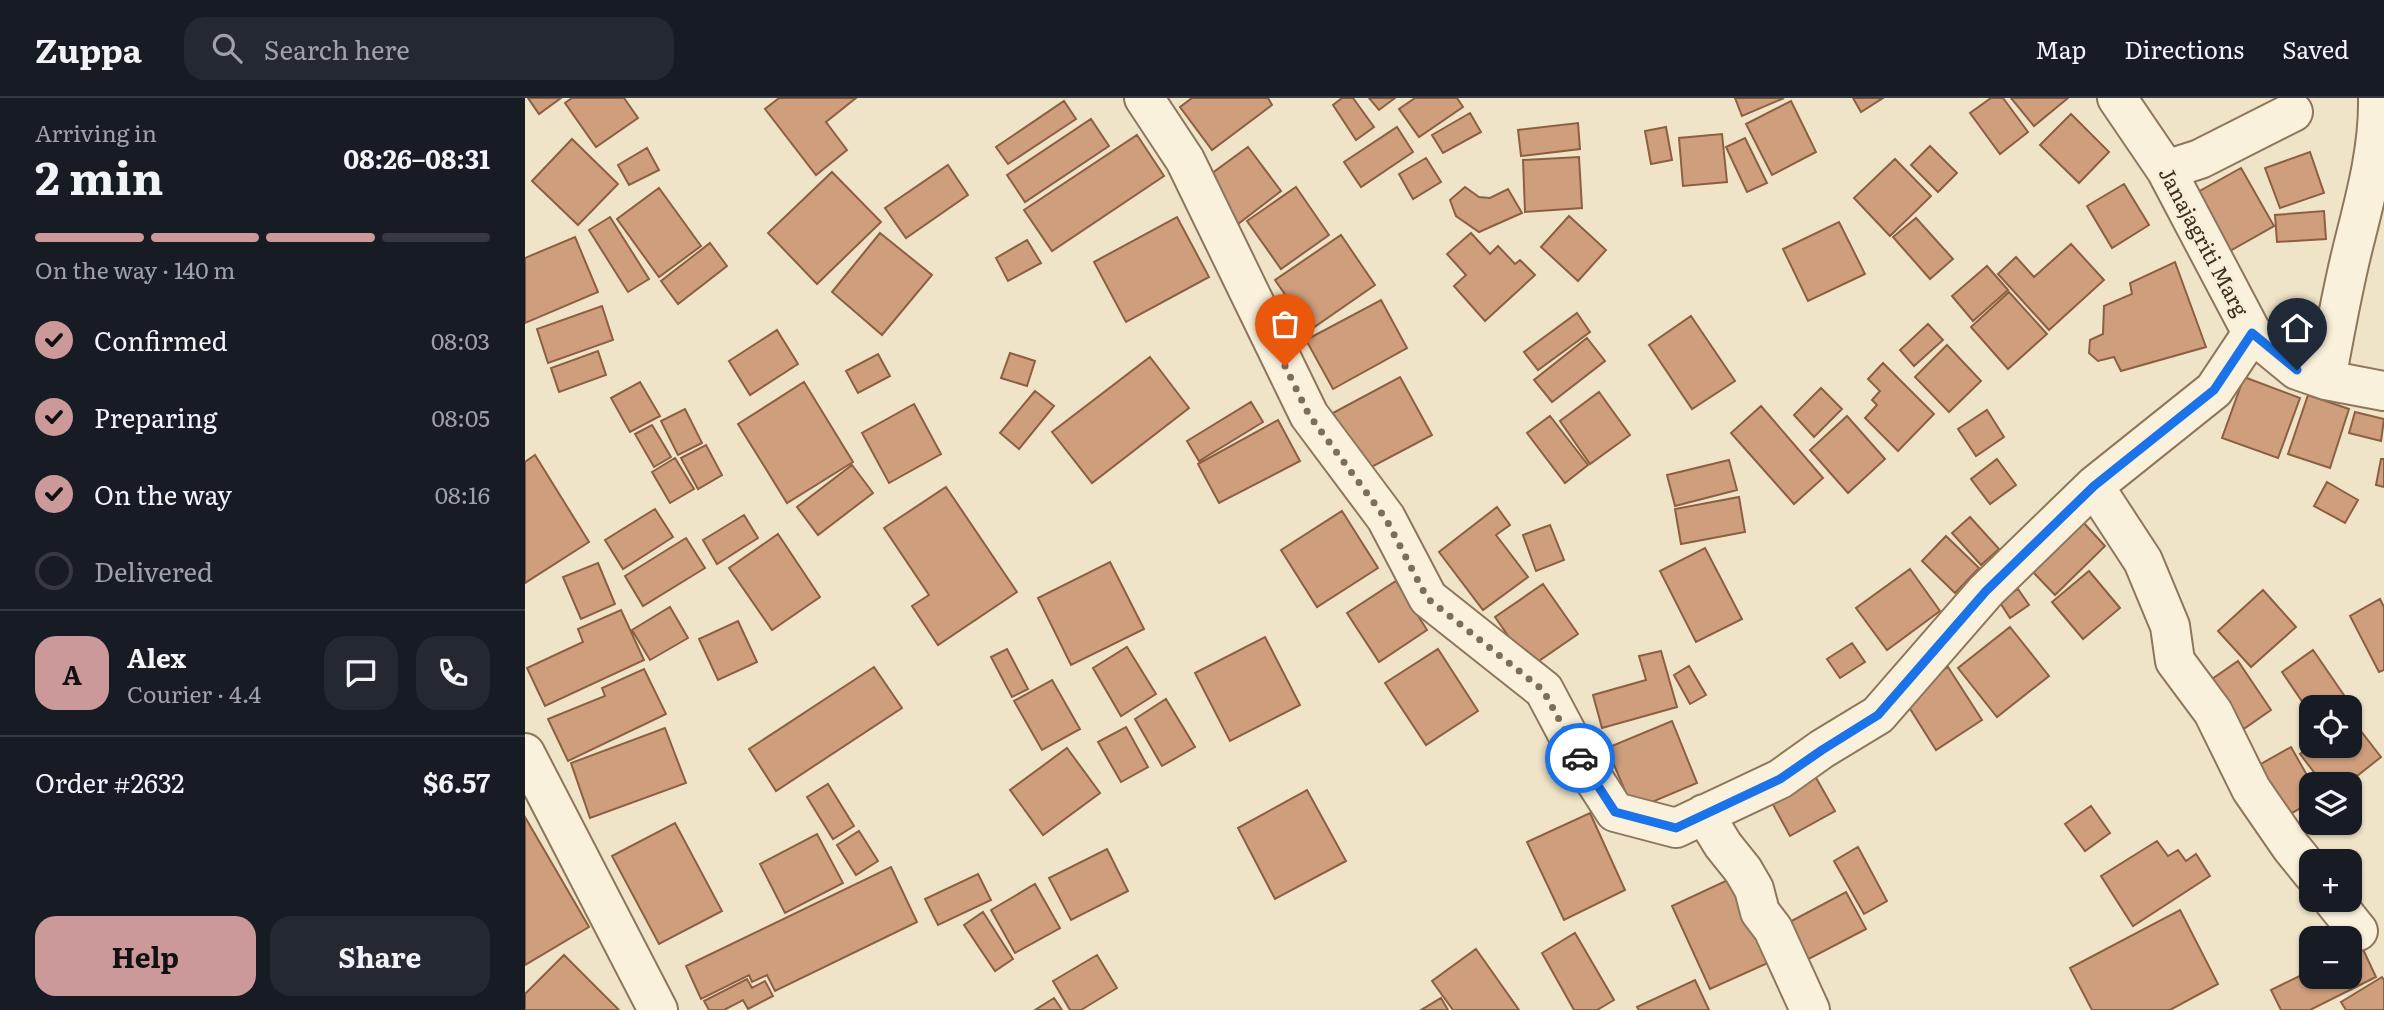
<!DOCTYPE html>
<meta charset="utf-8">
<style>
body{margin:0;font-family:Literata,serif;background:#242831;color:#f1f3f6;height:100vh;display:flex;flex-direction:column;font-size:26px;white-space:nowrap}
*{box-sizing:border-box;margin:0}
p{font-size:23px;color:#9ea1a6}
.icon{flex:none;width:38px;height:38px;fill:none;stroke:currentColor;stroke-width:2;stroke-linecap:round;stroke-linejoin:round}
.map{position:relative;flex:1;overflow:hidden}
.drawer{display:flex;flex-direction:column;background:#171b24;width:525px}
.drawer>*{flex:none}
.tools{position:absolute;left:1774px;top:597px;display:grid;gap:14px}
.tools a{display:grid;place-items:center;width:63px;height:63px;border-radius:14px;background:#171b24;box-shadow:0 2px 5px #0004;font-size:35px}
.pin{position:absolute;display:grid;place-items:center;width:60px;height:60px;color:#fff;margin:-72px -30px;border-radius:50% 50% 50% 0;rotate:-45deg;box-shadow:0 0 7px #0007}
.pin .icon{rotate:45deg}
.courier{position:absolute;display:grid;place-items:center;width:70px;height:70px;margin:-35px;border:5px solid #1a73e8;border-radius:50%;background:#fff;color:#222;box-shadow:0 2px 9px #0007}
.summary em{font-style:normal;font-weight:700}
.summary div{display:flex;flex-direction:column-reverse}
.summary{display:flex;align-items:center;justify-content:space-between;height:119px;padding:0 35px}
h1{font-size:46px;font-weight:700;line-height:52px}
.bar{display:grid;grid-template-columns:repeat(4,1fr);gap:10px 7px;align-content:center;height:84px;padding:0 35px}
.bar i{height:9px;border-radius:5px;background:#363941}
.bar .selected{background:#cc999b}
.bar p{grid-column:span 4}
.line{display:flex;align-items:center;gap:18px;padding:0 35px;border-top:2px solid #363941}
.line div{flex:1}
.round{display:grid;place-items:center;flex:none;width:74px;height:74px;border-radius:21px;background:#242831}
ol{padding:0 35px;list-style:none}
li{display:flex;align-items:center;gap:21px;height:77px}
li p{margin-inline-start:auto}
li .icon{padding:7px;border-radius:50%;background:#cc999b;color:#111;stroke-width:4}
li:last-child{color:#9ea1a6}
li i{width:38px;height:38px;border:4px solid #363941;border-radius:50%}
.cta{display:flex;gap:14px;margin-top:auto;padding:14px 35px}
.cta a{flex:1;height:80px;border-radius:21px;background:#cc999b;color:#111;font-size:28px;font-weight:700;line-height:80px;text-align:center}
.cta a+a{background:#242831;color:#f1f3f6}
header{display:flex;align-items:center;gap:42px;box-sizing:border-box;height:98px;padding:0 35px;background:#171b24;border-bottom:2px solid #363941}
header strong{font-size:33px}
nav{display:flex;gap:38px;margin-inline-start:auto;font-size:24px}
.search{width:490px;height:63px;background:#242831;display:flex;align-items:center;gap:18px;box-sizing:border-box;padding:0 24px;border-radius:21px;color:#9ea1a6;font-size:26px}
main{display:flex;flex:1;min-height:0}
.map>svg:first-child{display:block}
</style>
<header>
<strong>Zuppa</strong>
<div class="search"><svg class="icon" aria-label="search" viewBox="0 0 24 24"><circle cx="10" cy="10" r="6"/><path d="M15 15l6 6"/></svg>Search here</div>
<nav><a>Map</a><a>Directions</a><a>Saved</a></nav>
</header>
<main>
<section class="drawer">
<div class="summary"><div><h1>2 min</h1><p>Arriving in</p></div><em>08:26–08:31</em></div>
<div class="bar"><i class="selected"></i><i class="selected"></i><i class="selected"></i><i></i><p>On the way · 140 m</p></div>
<ol>
<li><svg class="icon" aria-label="check" viewBox="0 0 24 24"><path d="M5 12l5 5 9-10"/></svg>Confirmed<p>08:03</p></li>
<li><svg class="icon" aria-label="check" viewBox="0 0 24 24"><path d="M5 12l5 5 9-10"/></svg>Preparing<p>08:05</p></li>
<li><svg class="icon" aria-label="check" viewBox="0 0 24 24"><path d="M5 12l5 5 9-10"/></svg>On the way<p>08:16</p></li>
<li><i></i>Delivered</li>
</ol>
<div class="line" style="height:126px"><b class="round" style="background:#cc999b;color:#111">A</b><div><b>Alex</b><p>Courier · 4.4</p></div><a class="round"><svg class="icon" aria-label="chat" viewBox="0 0 24 24"><path d="M4 5h16v11H9l-5 4z"/></svg></a><a class="round"><svg class="icon" aria-label="phone" viewBox="0 0 24 24"><path d="M5 4h4l2 5-3 2q2 4 5 5l2-3 5 2v4C11 20 4 13 5 4z"/></svg></a></div>
<div class="line" style="height:91px"><div>Order #2632</div><b>$6.57</b></div>
<div class="cta"><a>Help</a><a>Share</a></div>
</section>
<div class="map">
<svg width="1859" height="912" viewBox="0 0 1859 912">
<rect width="100%" height="100%" fill="#f0e4c8"/>
<path fill="#cf9f7d" stroke="#8d5f41" stroke-width="2" d="M3 0H36L14 16Z
M47 0H99L113 20 71 49 40 5Z
M254 0H331L301 24 322 52 291 77 240 11Z
M667 0H743L747 7 687 52 655 9Z
M817 0H828L849 29 831 42 808 7Z
M844 0H870L854 12Z
M890 0H932L938 9 894 39 874 11Z
M1210 0H1259L1217 18Z
M1328 0H1358L1336 14Z
M1466 0H1478L1503 34 1475 56 1445 15Z
M1486 0H1543L1509 28Z
M539 3 551 21 483 66 471 49Z
M1266 3 1291 54 1247 77 1221 26Z
M945 15 956 34 918 55 907 37Z
M1546 16 1584 54 1554 85 1515 47Z
M566 21 584 48 500 104 482 77Z
M1053 25 1055 51 996 58 993 32Z
M872 29 888 54 836 89 819 64Z
M1141 29 1147 62 1126 66 1120 33Z
M1197 36 1202 84 1158 88 1154 40Z
M612 37 639 78 527 153 499 112Z
M1220 40 1242 85 1222 94 1201 49Z
M47 41 93 86 53 127 7 83Z
M1405 48 1432 75 1413 94 1386 67Z
M723 49 756 93 709 129 675 84Z
M122 50 134 72 104 87 93 67Z
M1785 54 1799 95 1755 110 1740 70Z
M1054 59 1057 110 1000 114 998 62Z
M901 60 916 84 888 101 874 76Z
M1370 61 1406 98 1365 138 1329 100Z
M423 67 443 97 381 140 360 110Z
M1716 70 1749 128 1696 158 1664 99Z
M307 74 356 124 292 186 243 135Z
M1599 86 1624 127 1587 150 1562 108Z
M771 89 804 137 756 171 722 123Z
M940 89 954 99 965 100 983 91 997 115 954 134 931 118 925 102Z
M134 90 176 148 134 179 92 121Z
M1799 113 1801 141 1752 144 1750 117Z
M1044 118 1081 152 1053 183 1016 149Z
M85 119 124 181 103 194 64 132Z
M652 119 684 179 601 224 569 164Z
M1391 120 1428 161 1405 181 1368 139Z
M1314 124 1340 176 1283 203 1258 151Z
M355 135 407 177 357 237 307 194Z
M946 135 965 156 973 148 990 166 995 162 1010 177 960 223 929 188 941 177 922 156Z
M816 137 850 187 785 232 750 182Z
M50 139 73 194 0 225V160Z
M502 142 516 165 483 183 471 160Z
M185 145 202 168 153 206 136 183Z
M1546 146 1579 182 1524 232 1473 176 1491 159 1509 179Z
M1650 164 1681 249 1596 273 1589 259 1573 263 1564 255 1565 242 1578 236 1579 208 1607 196 1605 185Z
M1462 168 1483 192 1448 223 1427 198Z
M1484 194 1522 236 1483 271 1446 229Z
M856 202 882 250 808 291 781 242Z
M77 208 88 242 23 265 12 231Z
M1052 215 1065 234 1013 272 999 254Z
M1166 218 1210 283 1167 311 1124 247Z
M1403 226 1418 242 1389 268 1375 252Z
M252 232 273 266 225 297 204 263Z
M1062 240 1080 263 1027 304 1009 282Z
M1422 247 1456 283 1424 314 1390 279Z
M73 253 81 277 34 294 26 270Z
M485 255 510 263 502 288 476 280Z
M353 256 365 278 333 295 321 273Z
M625 259 664 310 567 385 527 334Z
M1358 265 1409 316 1373 353 1340 320 1352 307 1347 302 1355 293 1343 281Z
M875 279 907 337 839 373 808 315Z
M1719 279 1775 300 1753 360 1697 340Z
M115 284 135 318 105 334 86 300Z
M279 284 328 364 262 405 213 326Z
M1296 290 1317 311 1289 339 1269 317Z
M510 293 529 308 494 351 475 335Z
M1074 294 1105 337 1065 366 1035 323Z
M1783 297 1824 311 1805 370 1763 356Z
M726 304 738 324 674 363 662 343Z
M389 306 416 356 364 385 337 335Z
M1236 308 1298 380 1269 406 1206 335Z
M160 311 177 345 153 357 136 323Z
M1462 312 1479 339 1451 358 1433 331Z
M1830 314 1859 321 1856 343 1824 335Z
M1025 318 1063 367 1040 385 1002 335Z
M1322 318 1360 361 1323 395 1285 352Z
M753 322 775 363 694 405 673 366Z
M127 327 146 359 129 369 110 336Z
M181 347 197 377 173 391 156 360Z
M10 357 64 444 0 485V364Z
M150 360 169 391 145 405 127 374Z
M1472 361 1491 387 1465 406 1446 381Z
M1856 361H1859V389L1851 387Z
M1204 362 1212 392 1150 408 1142 377Z
M327 367 348 395 293 437 272 409Z
M1802 384 1833 402 1820 425 1789 408Z
M421 389 492 494 413 547 387 508 404 497 359 430Z
M1214 399 1220 434 1156 446 1150 411Z
M972 409 985 427 971 437 1003 479 958 512 914 454Z
M130 411 148 439 98 471 80 442Z
M817 413 853 470 792 509 756 452Z
M219 417 233 440 192 466 178 442Z
M1445 419 1474 451 1456 467 1427 435Z
M1557 423 1580 448 1530 497 1506 472Z
M1025 427 1039 462 1011 473 998 437Z
M253 436 295 499 247 532 204 470Z
M1421 438 1454 470 1430 495 1397 463Z
M161 440 180 470 118 508 100 478Z
M1180 450 1217 521 1171 544 1135 473Z
M585 464 619 531 546 567 513 500Z
M73 465 90 506 56 521 38 479Z
M1385 471 1415 513 1362 552 1331 510Z
M1564 473 1595 510 1558 541 1527 504Z
M871 483 902 532 854 564 822 515Z
M1018 486 1053 536 1005 569 970 519Z
M1493 491 1504 507 1485 520 1474 503Z
M1738 492 1771 529 1726 569 1693 533Z
M1855 501 1859 509V572L1854 574 1825 518Z
M145 509 163 540 125 562 107 532Z
M96 512 119 562 20 608 2 570 58 544 53 531Z
M213 523 232 564 193 582 174 541Z
M1485 529 1524 578 1472 619 1433 570Z
M740 539 775 607 705 643 670 575Z
M1327 545 1340 564 1315 580 1302 561Z
M602 549 631 596 596 618 568 570Z
M482 551 503 591 487 599 466 559Z
M913 551 953 613 901 647 860 585Z
M1788 552 1825 606 1820 609H1787V618L1757 574Z
M1136 553 1152 609 1077 630 1068 597 1121 582 1114 558Z
M1713 563 1746 612 1710 637 1677 588Z
M1164 568 1181 597 1165 606 1149 577Z
M349 569 377 610 251 693 224 651Z
M1423 569 1457 622 1411 652 1377 598Z
M119 571 141 616 43 663 23 621 80 598 77 590Z
M527 582 555 631 517 652 489 603Z
M641 601 670 649 637 668 610 621Z
M1825 619 1856 659 1822 686H1798L1775 656 1787 647 1825 648Z
M1147 623 1172 685 1108 712 1082 650Z
M601 629 623 669 596 684 573 644Z
M140 630 161 685 65 720 46 665Z
M1766 649 1787 686V704L1756 721 1727 671Z
M542 650 575 695 518 737 485 692Z
M1290 678 1310 713 1265 738 1246 703Z
M303 686 329 728 308 741 282 699Z
M782 692 821 763 750 801 713 730Z
M1566 708 1585 735 1560 753 1540 726Z
M1065 715 1100 792 1039 822 1002 744Z
M0 719 64 829 0 867Z
M150 725 197 813 134 846 87 758Z
M334 733 353 763 331 777 312 747Z
M292 736 318 785 260 815 235 766Z
M1632 743 1643 758 1653 752 1661 763 1671 756 1685 778 1608 828 1576 778Z
M1333 749 1362 803 1339 816 1309 763Z
M582 751 603 793 546 822 524 780Z
M366 769 392 824 250 893 242 877 227 884 224 877 176 901 161 868Z
M453 776 466 802 413 827 400 801Z
M1207 780 1245 864 1185 891 1147 808Z
M510 786 535 830 490 855 466 812Z
M1321 794 1341 831 1278 864 1259 827Z
M1655 812 1693 886 1645 912H1567L1545 870Z
M458 814 488 861 470 873 439 827Z
M1050 835 1089 902 1072 912H1049L1017 855Z
M1836 847 1851 879 1785 912H1756L1746 892 1787 872V878H1825V853Z
M951 851 994 912H928L907 883Z
M39 857 94 912H0V896Z
M572 857 592 890 556 912H545L528 883Z
M1857 879 1859 882V912H1821L1816 904Z
M222 881 227 890 240 883 248 898 223 911 218 902 199 912H184L179 903Z
M1170 882 1184 912H1114L1112 909Z
M529 900 537 912H510Z
M916 900 923 912H896Z"/>
<g fill="none" stroke-linecap="round" stroke-linejoin="round">
<g stroke="#8d765c" stroke-width="42">
<path id="minor" d="M619 0 660 62 784 317 861 420 903 500 1019 592 1054 658 1090 714 1151 730 1255 681 1297 651 1353 617 1461 493 1569 388 1689 292 1727 235
M1592 0 1641 72 1727 235 1772 272 1801 282 1859 293
M1641 72 1675 61 1768 14
M1801 282C1809 238 1817 193 1828 149 1840 101 1854 51 1853 0
M1569 388 1618 463 1645 528 1650 563 1688 614 1726 691 1766 749 1787 775
M0 655 133 912
M1179 716 1198 747 1218 772 1229 791 1235 814 1248 831 1285 912
M1808 802 1833 833"/>
</g>
<use href="#minor" stroke="#faf1dc" stroke-width="38"/>
</g>
<g fill="none" stroke-linecap="round" stroke-linejoin="round">
<path stroke="#7c6e5b" stroke-width="7" stroke-dasharray="0 12.6" d="M760 268 784 317 861 421 902 500 1018 592 1055 660"/>
<path stroke="#1a73e8" stroke-width="9" d="M1055 660 1090 714 1151 730 1255 681 1297 652 1353 617 1461 493 1569 388 1689 292 1727 235 1772 272"/>
</g>
<g text-anchor="middle" stroke-width="6" stroke-linejoin="round" paint-order="stroke">
<g font-size="21" fill="#3d2e20" stroke="#f7eed8">
<text transform="translate(1678 144) rotate(62)" y="7">Janajagriti Marg</text>
</g>
</g>
</svg>
<div class="tools">
<a><svg class="icon" aria-label="locate" viewBox="0 0 24 24"><circle cx="12" cy="12" r="6"/><path d="M12 2v4M12 18v4M2 12h4M18 12h4"/></svg></a>
<a><svg class="icon" aria-label="layers" viewBox="0 0 24 24"><path d="M12 4l9 5-9 5-9-5zM3 14l9 5 9-5"/></svg></a>
<a>+</a>
<a>−</a>
</div>
<div class="pin" style="left:760px;top:268px;background:#ea580c"><svg class="icon" aria-label="bag" viewBox="0 0 24 24"><path d="M5 8h14l-1 12H6zM9 8a3 3 0 0 1 6 0"/></svg></div>
<div class="pin" style="left:1772px;top:272px;background:#1f2937"><svg class="icon" aria-label="home" viewBox="0 0 24 24"><path d="M3 11l9-7 9 7M6 9v11h12V9"/></svg></div>
<div class="courier" style="left:1055px;top:660px"><svg class="icon" aria-label="car" viewBox="0 0 24 24"><path d="M5 17H2v-5l4-1 3-4h7l3 4 3 1v5h-3M9 17h6M6 11h13"/><circle cx="7" cy="17" r="2"/><circle cx="17" cy="17" r="2"/></svg></div>
</div>
</main>
